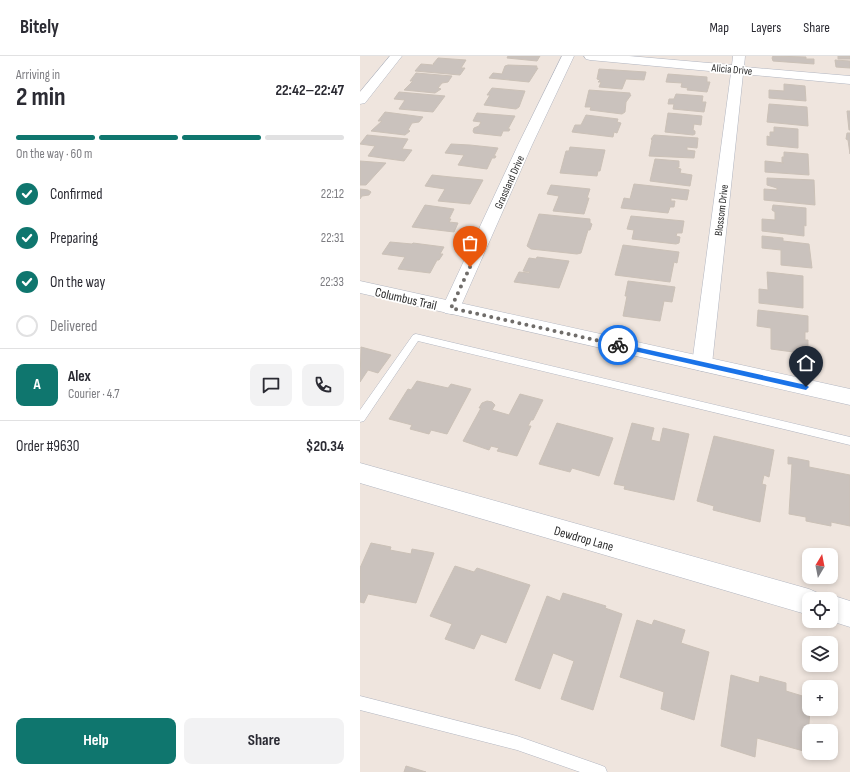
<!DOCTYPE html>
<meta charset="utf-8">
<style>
body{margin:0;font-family:"Sofia Sans Condensed",sans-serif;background:#f2f2f3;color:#2b2b33;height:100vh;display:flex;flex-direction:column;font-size:15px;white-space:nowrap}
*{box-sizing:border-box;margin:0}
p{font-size:13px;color:#7c7c81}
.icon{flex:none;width:22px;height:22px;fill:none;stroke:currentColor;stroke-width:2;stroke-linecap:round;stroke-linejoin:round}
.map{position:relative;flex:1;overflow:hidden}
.sheet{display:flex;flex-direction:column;background:#fff;width:360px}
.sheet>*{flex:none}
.needle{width:26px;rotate:10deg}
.buttons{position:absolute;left:442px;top:492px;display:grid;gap:8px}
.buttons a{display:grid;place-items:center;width:36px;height:36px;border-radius:8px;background:#fff;box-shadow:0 2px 6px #0003;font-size:20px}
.pin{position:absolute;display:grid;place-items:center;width:34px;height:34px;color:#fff;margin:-41px -17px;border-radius:50% 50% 50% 0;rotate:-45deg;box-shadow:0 0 4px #0007}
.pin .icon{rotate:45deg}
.courier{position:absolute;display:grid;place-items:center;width:40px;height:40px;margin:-20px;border:3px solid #1a73e8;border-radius:50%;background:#fff;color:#222;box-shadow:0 1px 5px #0007}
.summary em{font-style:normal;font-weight:700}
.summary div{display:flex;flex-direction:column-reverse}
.summary{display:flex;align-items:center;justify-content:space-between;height:68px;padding:0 16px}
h1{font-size:26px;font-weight:700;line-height:30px}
.bar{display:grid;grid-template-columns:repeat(4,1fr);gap:6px 4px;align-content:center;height:48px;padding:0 16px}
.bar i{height:5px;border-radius:3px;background:#e1e1e2}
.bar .selected{background:#0f766e}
.bar p{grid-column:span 4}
.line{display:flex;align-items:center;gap:10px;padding:0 16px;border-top:1px solid #e1e1e2}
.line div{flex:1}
.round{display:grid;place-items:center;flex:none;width:42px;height:42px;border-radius:8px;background:#f2f2f3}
ol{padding:0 16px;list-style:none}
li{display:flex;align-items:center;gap:12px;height:44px}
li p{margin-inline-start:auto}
li .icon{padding:4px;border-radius:50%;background:#0f766e;color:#fff;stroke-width:4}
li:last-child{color:#7c7c81}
li i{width:22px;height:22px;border:2px solid #e1e1e2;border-radius:50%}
.cta{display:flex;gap:8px;margin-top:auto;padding:8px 16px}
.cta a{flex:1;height:46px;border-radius:8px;background:#0f766e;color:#fff;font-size:16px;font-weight:700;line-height:46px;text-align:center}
.cta a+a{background:#f2f2f3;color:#2b2b33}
header{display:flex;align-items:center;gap:24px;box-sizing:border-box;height:56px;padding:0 20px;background:#fff;border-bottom:1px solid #e1e1e2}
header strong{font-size:19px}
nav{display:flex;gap:22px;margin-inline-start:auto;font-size:14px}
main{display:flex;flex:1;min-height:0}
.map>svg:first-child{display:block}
</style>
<header>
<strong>Bitely</strong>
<nav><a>Map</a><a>Layers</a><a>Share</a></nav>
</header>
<main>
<section class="sheet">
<div class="summary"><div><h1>2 min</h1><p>Arriving in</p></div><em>22:42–22:47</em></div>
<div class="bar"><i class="selected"></i><i class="selected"></i><i class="selected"></i><i></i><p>On the way · 60 m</p></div>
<ol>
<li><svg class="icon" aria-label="check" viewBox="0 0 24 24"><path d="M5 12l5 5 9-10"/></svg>Confirmed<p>22:12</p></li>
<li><svg class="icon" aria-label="check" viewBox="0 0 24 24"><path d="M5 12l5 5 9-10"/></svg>Preparing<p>22:31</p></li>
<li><svg class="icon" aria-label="check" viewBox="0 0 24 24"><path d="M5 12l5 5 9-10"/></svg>On the way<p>22:33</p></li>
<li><i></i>Delivered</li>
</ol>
<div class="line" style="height:72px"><b class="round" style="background:#0f766e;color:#fff">A</b><div><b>Alex</b><p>Courier · 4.7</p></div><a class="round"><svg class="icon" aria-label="chat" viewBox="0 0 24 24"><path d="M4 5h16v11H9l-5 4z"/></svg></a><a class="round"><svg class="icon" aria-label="phone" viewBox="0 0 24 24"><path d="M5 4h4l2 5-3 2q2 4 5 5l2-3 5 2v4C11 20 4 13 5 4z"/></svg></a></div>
<div class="line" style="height:52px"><div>Order #9630</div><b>$20.34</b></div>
<div class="cta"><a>Help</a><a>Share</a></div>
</section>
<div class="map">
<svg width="490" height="716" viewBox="0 0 490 716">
<rect width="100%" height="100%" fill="#efe5de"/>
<path fill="#cac2bd" stroke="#cbc1b7" d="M148 0H180L177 5 147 2Z
M413 0 446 1V3H454V8L413 5 412 2Z
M478 0H490V3H478Z
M78 2 106 4 101 12H105L100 19 55 15 61 8 73 9 74 8H73Z
M475 4 490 5V12L476 11Z
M148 9 177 10 176 12H178L169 26 129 22 133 17 142 18 145 10Z
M239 13 286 16 284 24 266 23 262 33 239 31 241 26H238L240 24 237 23Z
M56 17 92 20 88 26 82 27 78 32 81 33 75 37 44 34 53 25H50Z
M308 18 347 21V26H350L347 36 327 34 328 32 321 31 322 27 306 26Z
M424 28 445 30 446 45 409 42V34L424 35Z
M132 32 165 35 159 51 156 53 124 49 130 39H127Z
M229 34 270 37V39H271L266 46 265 56 262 58 230 54 231 51H225Z
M39 36 85 40 73 56 39 53 45 44 34 43Z
M316 38 343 40 342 46H346L344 56 313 53 314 48H308L309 43H314Z
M409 48 447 51 448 70 407 66Z
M487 55H490V74H489Z
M25 56 48 59 63 61 59 66 52 67 48 74 50 75 45 79 11 75 22 65H18Z
M117 57 129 58 155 60 148 73H150L149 75H143L141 80 114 77 113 75 114 72 119 70 121 66 113 65Z
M308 57 342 60 341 69 334 68 333 74 335 75V78L333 79 305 76Z
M226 59 258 63 257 66 261 67 257 77 254 76 253 81 212 76 215 69H221Z
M414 71 438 73V92L407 89V80L410 81V76H414Z
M487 77H490V98L488 84 486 83Z
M7 79 48 83 42 93 52 94 44 105 8 100 15 90 0 88Z
M294 79 338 82 337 92 327 91V94L335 95 334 102 289 100 292 84 291 83Z
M91 88 110 89 138 92 134 100H136L135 102H132L127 113 98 109 104 99 85 97Z
M210 91 245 94 240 115H238L237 120 200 117 206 95H209Z
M424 96 448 98 449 119 405 116V105L424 107 422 106V101H424Z
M295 103 319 105V111L316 112 321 113 320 117 332 119 330 130 290 125Z
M0 105 26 107 6 129H0Z
M72 119 91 121 123 124 110 148 78 145 85 133 65 130Z
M407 122 454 124 455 149 404 144V133L417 134V132L407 129Z
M274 128 329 134 327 144 311 142V145H315L314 151H310L308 157 261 152 264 142 270 143Z
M191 129 230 133 227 142H229L224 158 193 155 199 140 187 138Z
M0 133 8 134 11 136 9 139 2 140 0 143Z
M65 149 94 153 89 163H91L89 166 98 167 94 176 52 171Z
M413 149 446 152V170L444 169V180L402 175V163L415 164V156L412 154Z
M179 158 230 163V167L232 168 230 174H228L221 197 217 198 171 193 167 190Z
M271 160 324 165 322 177H317L316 180 320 181 319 187 316 188 272 183 274 174 267 173Z
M402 180 423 182V185L449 188 452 212 421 209V194L402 192Z
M30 186 52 188 53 187 84 191 80 198H83L79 204H77L70 217 38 213 45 201 22 198Z
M263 189 319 196 317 207 314 206 310 226 255 219Z
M177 201 209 205 199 232 154 226 159 216 169 217 170 216 163 215 169 202 176 203Z
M407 216 443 220V252L399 247V233L408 234Z
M268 225 315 231 312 246 304 245 300 265 263 260 267 240H265Z
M398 254 448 260V276H445V284H448V298L411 293V272L397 270Z
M1 291 31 299 18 317 8 314 0 326Z
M57 325 88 332 91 328 111 333 87 378 71 374 69 378 50 373 52 369 29 363 48 333 51 334Z
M160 338 183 344 173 364H171L168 370H171L157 400 137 395 139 392 131 390 129 394 103 385 121 352H119L122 347 127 345 132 346 135 349 132 354 149 359Z
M197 367 253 382 239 420 212 412 210 416 179 408Z
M272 367 294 372 291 384 300 386 303 372 329 378 314 444 264 433 265 430 254 428Z
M354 380 414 394 409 421 404 419 402 428 406 429 400 466 353 454 354 450 337 445Z
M428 401 449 405V411L490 419V470L471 466V470L446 465V461L429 458 432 408H428Z
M11 487 31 491 30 494 51 498 52 493 74 497 56 547 8 538 4 547 0 546V512Z
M95 510 114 516 117 512 170 529 146 587 121 578 114 593 85 583 92 568 70 560Z
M203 537 246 550 245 552 262 558 233 654 201 643 214 605 193 597 180 633 155 624 187 540 200 545Z
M277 564 292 569 294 564 325 574 321 587 349 596 334 664 301 653 304 636 260 621Z
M371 619 399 627 400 620 426 627V635L449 642 450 653 447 696 397 682 395 701 361 690Z
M46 710 66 716H44Z"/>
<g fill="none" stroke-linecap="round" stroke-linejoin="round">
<g stroke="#b2b6c1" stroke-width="1">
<path id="service" d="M56 278 490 381V389L58 285 4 365 0 366V354L53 279Z
M0 640 157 680 240 709 245 711 247 716H220L157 694 0 654Z"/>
</g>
<g stroke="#b2b6c1" stroke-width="1">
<path id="minor" d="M30 0H42L5 47 0 48V36Z
M202 0H214L172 89 100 252 97 257 91 258 85 257 82 252 158 89Z
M224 0H269L372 9 373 0H385L384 11 490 20V28L383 18 352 308 349 313 342 315 335 313 332 308 371 17 230 4 226 3Z
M0 407 449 533 458 537 461 543H449V559L0 427Z
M471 539 490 545V571L471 565V543H462Z"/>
</g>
<g stroke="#b2b6c1" stroke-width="1">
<path id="tertiary" d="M0 225 490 333V349L0 237Z"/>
</g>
<use href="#service" fill="#fff" fill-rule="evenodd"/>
<use href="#minor" fill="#fff" fill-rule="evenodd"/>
<use href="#tertiary" fill="#fff" fill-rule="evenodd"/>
</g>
<path fill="#1a73e8" d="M258 287 446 329 449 331 446 334 256 291V288Z"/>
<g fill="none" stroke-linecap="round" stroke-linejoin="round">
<path stroke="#706d6a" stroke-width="4" stroke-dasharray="0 7.2" d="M110 211 91 252 258 289"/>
</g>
<g text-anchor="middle" stroke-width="3.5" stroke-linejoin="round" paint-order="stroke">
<g font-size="11" fill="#2c2c2c" stroke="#fff">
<text transform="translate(372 13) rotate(5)" y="4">Alicia Drive</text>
<text transform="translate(149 126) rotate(-66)" y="4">Grassland Drive</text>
<text transform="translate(361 154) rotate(-83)" y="4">Blossom Drive</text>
</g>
<g font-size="13" fill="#2c2c2c" stroke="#fff">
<text transform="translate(46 242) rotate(13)" y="5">Columbus Trail</text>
<text transform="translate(224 482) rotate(16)" y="5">Dewdrop Lane</text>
</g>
</g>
</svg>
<div class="buttons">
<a><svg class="needle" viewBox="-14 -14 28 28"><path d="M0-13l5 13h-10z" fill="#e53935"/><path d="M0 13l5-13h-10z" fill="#7c7c81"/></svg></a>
<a><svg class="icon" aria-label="locate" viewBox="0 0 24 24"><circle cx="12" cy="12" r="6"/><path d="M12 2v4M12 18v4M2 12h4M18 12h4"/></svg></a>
<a><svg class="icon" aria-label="layers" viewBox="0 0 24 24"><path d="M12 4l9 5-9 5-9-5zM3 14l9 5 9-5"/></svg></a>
<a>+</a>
<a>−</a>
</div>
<div class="pin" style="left:110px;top:211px;background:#ea580c"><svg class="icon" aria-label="bag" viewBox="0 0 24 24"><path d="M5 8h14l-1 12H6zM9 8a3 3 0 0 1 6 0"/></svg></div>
<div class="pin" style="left:446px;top:331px;background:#1f2937"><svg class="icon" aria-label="home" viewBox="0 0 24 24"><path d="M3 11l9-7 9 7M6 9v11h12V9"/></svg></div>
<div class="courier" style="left:258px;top:289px"><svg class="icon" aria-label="bike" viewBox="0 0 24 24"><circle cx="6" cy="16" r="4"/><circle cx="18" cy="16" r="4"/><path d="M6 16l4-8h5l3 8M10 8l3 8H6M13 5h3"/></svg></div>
</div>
</main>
